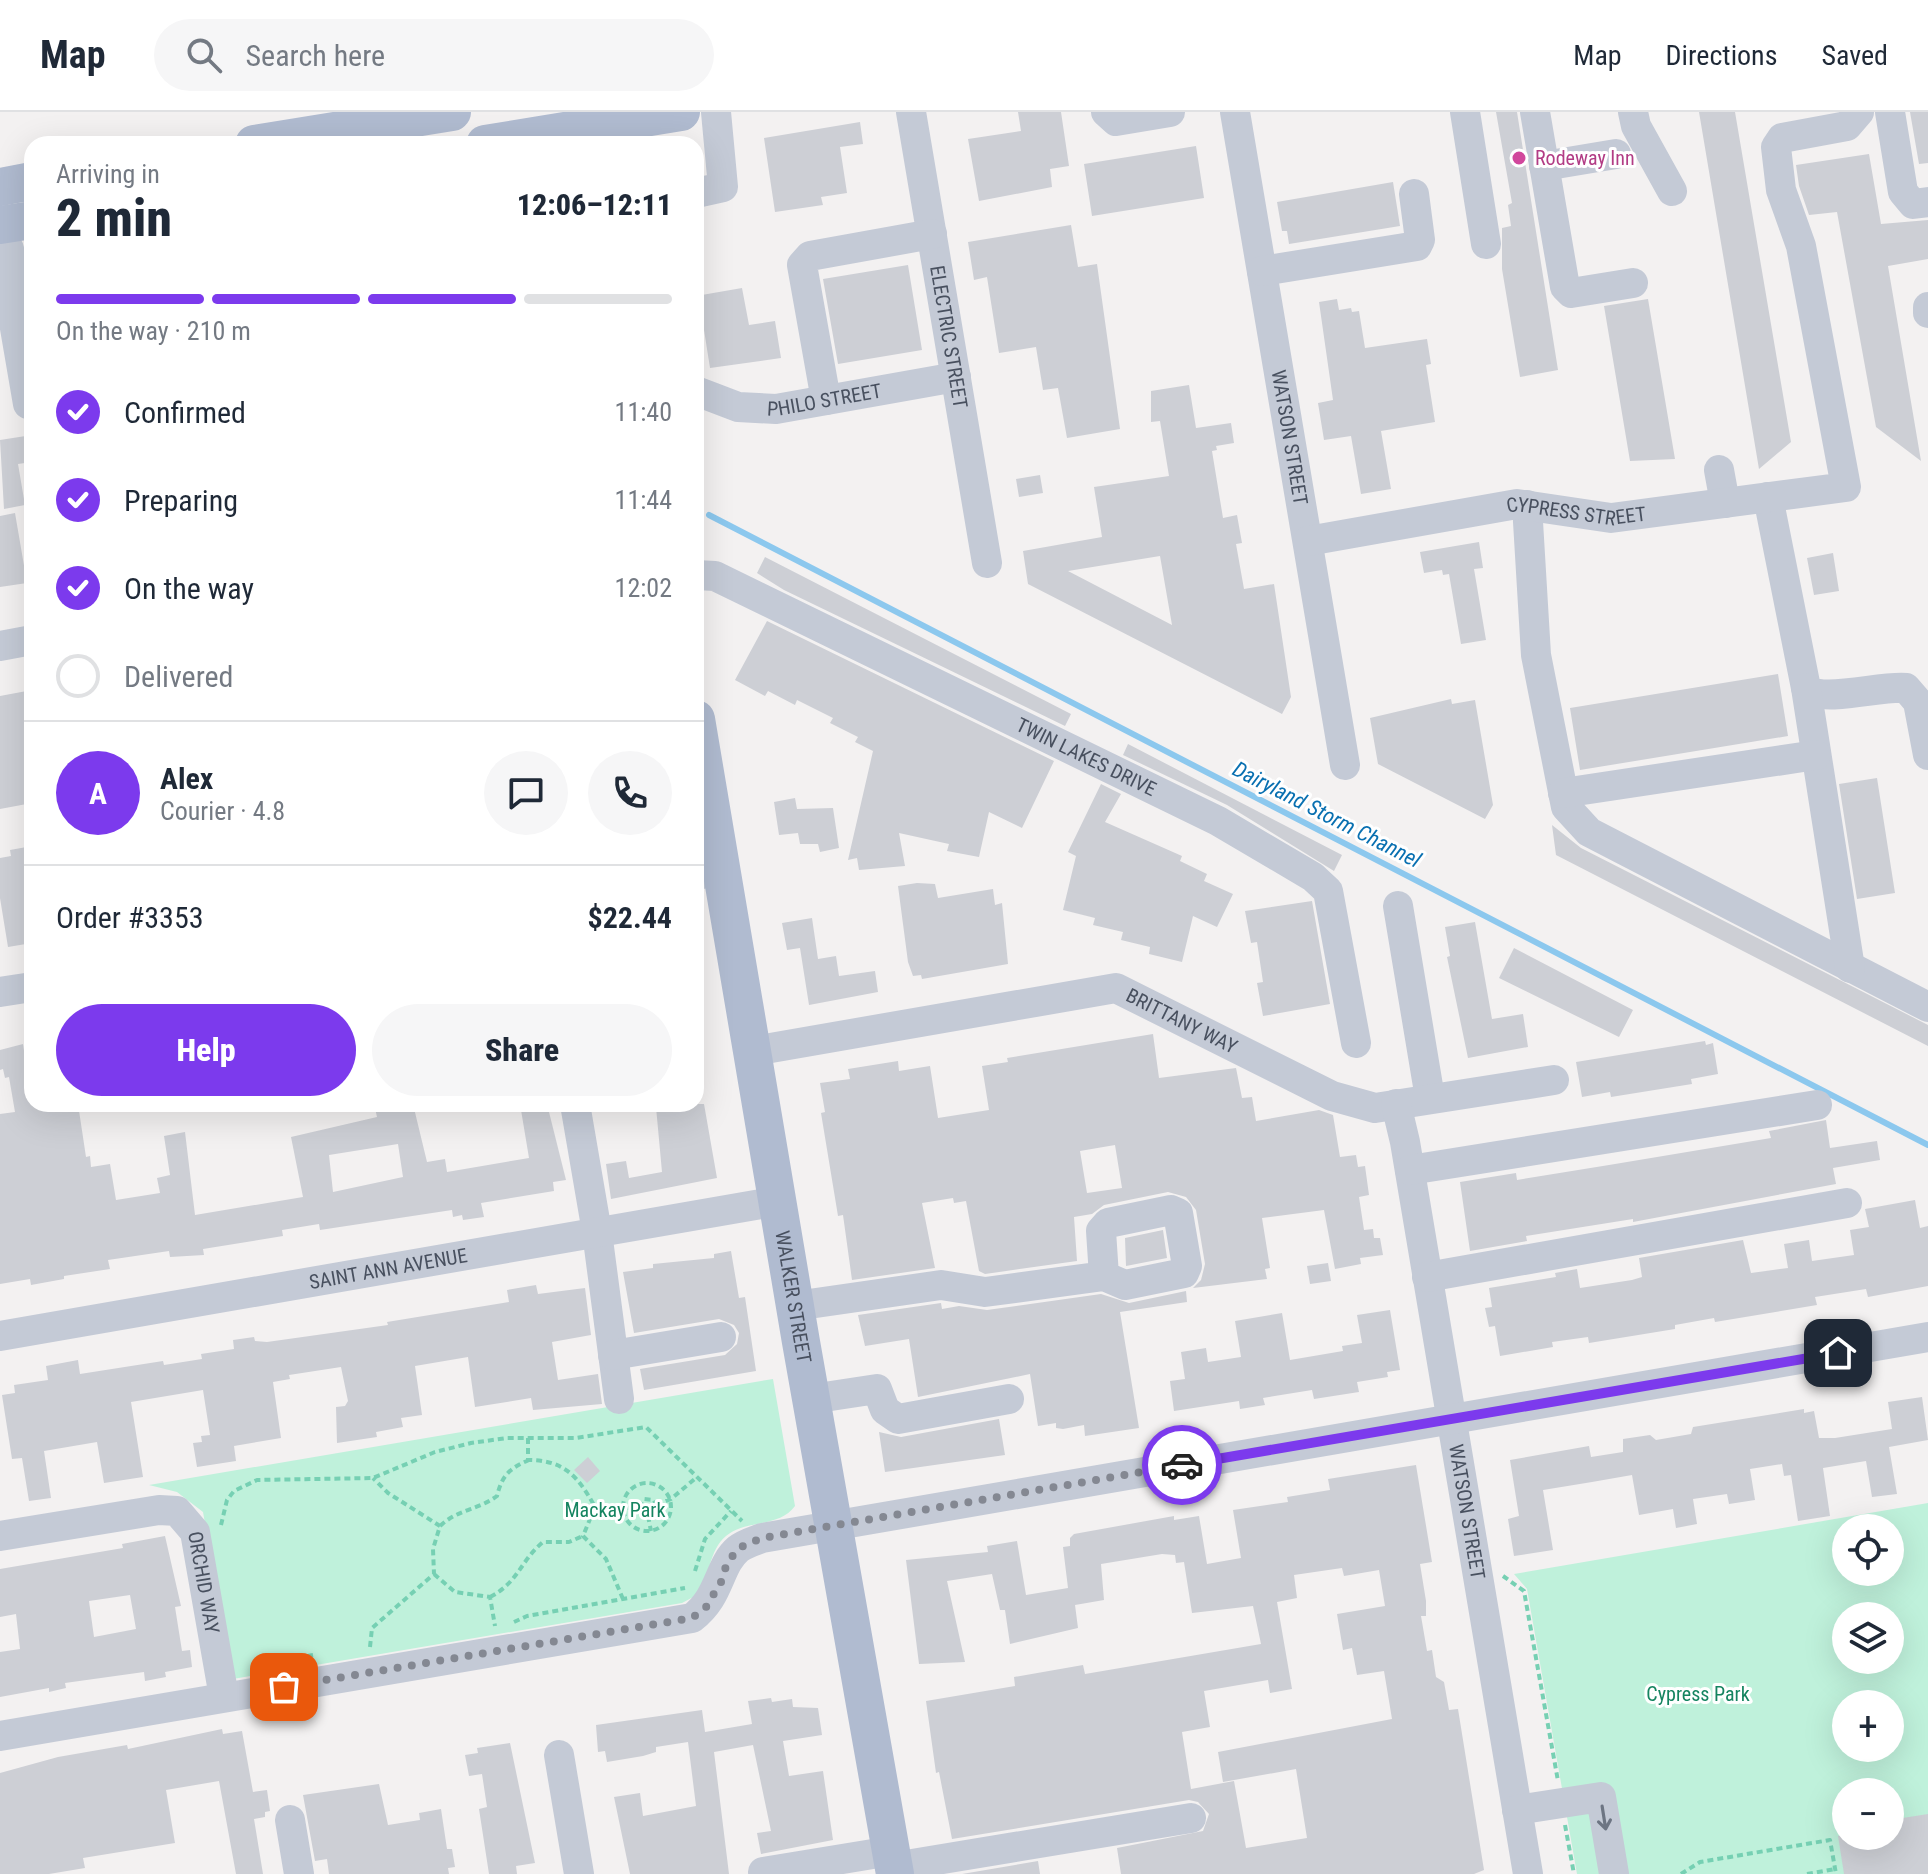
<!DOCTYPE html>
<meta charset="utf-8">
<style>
body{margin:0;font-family:"Roboto Condensed",sans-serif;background:#f6f6f7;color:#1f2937;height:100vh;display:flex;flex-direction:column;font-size:30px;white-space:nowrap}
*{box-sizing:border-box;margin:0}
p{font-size:26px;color:#747a83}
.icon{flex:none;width:44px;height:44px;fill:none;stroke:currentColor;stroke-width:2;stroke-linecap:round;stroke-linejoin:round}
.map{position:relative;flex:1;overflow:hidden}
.panel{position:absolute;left:24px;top:24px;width:680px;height:976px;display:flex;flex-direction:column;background:#fff;border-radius:24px;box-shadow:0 8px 32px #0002}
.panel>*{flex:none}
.controls{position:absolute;left:1832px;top:1402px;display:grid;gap:16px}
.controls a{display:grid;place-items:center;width:72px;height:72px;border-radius:50%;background:#fff;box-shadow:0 8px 32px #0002;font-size:40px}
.pin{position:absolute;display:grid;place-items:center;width:68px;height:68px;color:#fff;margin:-34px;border-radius:16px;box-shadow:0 4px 12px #0006}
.courier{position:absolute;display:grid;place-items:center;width:80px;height:80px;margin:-40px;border:6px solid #7c3aed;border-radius:50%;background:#fff;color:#222;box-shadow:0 2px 10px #0007}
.head em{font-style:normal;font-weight:800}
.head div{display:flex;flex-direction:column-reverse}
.head{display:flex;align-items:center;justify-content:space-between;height:136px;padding:0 32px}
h1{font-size:52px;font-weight:800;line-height:60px}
.bar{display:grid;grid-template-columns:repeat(4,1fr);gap:12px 8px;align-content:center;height:96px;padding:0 32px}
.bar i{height:10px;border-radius:6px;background:#e0e1e3}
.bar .current{background:#7c3aed}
.bar p{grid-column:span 4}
.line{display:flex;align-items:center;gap:20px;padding:0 32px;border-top:2px solid #e0e1e3}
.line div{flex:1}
.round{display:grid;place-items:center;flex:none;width:84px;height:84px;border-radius:42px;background:#f6f6f7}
ol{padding:0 32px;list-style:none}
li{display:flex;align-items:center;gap:24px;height:88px}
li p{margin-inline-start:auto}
li .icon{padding:8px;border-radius:50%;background:#7c3aed;color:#fff;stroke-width:4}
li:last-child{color:#747a83}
li i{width:44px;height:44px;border:4px solid #e0e1e3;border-radius:50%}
.action{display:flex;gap:16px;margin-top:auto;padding:16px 32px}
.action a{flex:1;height:92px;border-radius:48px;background:#7c3aed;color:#fff;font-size:32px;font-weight:800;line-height:92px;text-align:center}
.action a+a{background:#f6f6f7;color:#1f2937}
header{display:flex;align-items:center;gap:48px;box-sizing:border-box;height:112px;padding:0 40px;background:#fff;border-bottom:2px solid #e0e1e3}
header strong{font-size:38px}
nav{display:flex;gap:44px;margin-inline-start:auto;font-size:28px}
.search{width:560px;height:72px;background:#f6f6f7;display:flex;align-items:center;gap:20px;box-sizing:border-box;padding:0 28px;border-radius:44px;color:#747a83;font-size:30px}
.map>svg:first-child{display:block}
</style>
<header>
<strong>Map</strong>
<div class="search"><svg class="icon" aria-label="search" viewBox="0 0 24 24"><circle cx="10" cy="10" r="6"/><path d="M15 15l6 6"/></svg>Search here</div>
<nav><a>Map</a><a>Directions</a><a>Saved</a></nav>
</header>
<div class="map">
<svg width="1928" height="1762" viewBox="0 0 1928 1762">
<rect width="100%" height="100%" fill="#f3f1f1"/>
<path fill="#bff1db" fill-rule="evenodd" d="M773 1267 795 1394C779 1416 747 1407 726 1424 709 1438 710 1464 699 1482L682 1491 233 1567 203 1400 177 1380 149 1373Z
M1928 1391V1762H1577L1527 1477 1514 1462ZM1846 1416H1890V1460H1846ZM1846 1504H1890V1548H1846ZM1846 1592H1890V1636H1846ZM1846 1680H1890V1724H1846Z"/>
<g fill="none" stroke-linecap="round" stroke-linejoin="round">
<path stroke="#8cc8ee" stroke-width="6" d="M709 403 1928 1033"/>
</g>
<path fill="#cdcfd5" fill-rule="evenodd" d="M1018 0H1061L1069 54 1050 57 1052 75 979 89 968 27 1021 19Z
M1496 0H1517L1558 258 1520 265 1502 157V116L1511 114 1508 93 1512 91Z
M1699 0H1735L1791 330 1759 357Z
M1910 0H1928V51L1919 52Z
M860 10 863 32 840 35 847 81 821 85 823 93 775 100 764 26Z
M1196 34 1204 86 1092 104 1084 52Z
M1869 42 1881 112 1928 108V147L1888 154 1921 349 1876 315 1837 100 1809 103 1799 74 1796 53Z
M1393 70 1400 114 1289 132 1287 119H1282L1277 90Z
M1071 113 1078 155 1097 152 1120 317 1067 326 1058 276 1043 278 1036 235 999 241 987 165 974 168 968 130Z
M908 153 922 238 838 252 823 167Z
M742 176 749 213 775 209 781 246 710 256 704 218 696 219V184Z
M1337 187 1339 198 1351 196 1352 200 1359 199 1365 236 1427 227 1431 252 1426 253 1435 310 1381 319 1391 377 1361 382 1351 324 1324 328 1318 291 1333 288 1319 190Z
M1648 187 1675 347 1630 349 1604 194Z
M1189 273 1196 316 1231 311 1234 331 1216 334 1217 338 1212 339 1223 406 1237 403 1242 431 1236 432 1244 477 1274 472 1291 585 1282 602 1028 472 1023 439 1102 425 1094 375 1169 364 1160 309 1151 310V279ZM1160 444 1172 513 1068 459Z
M32 323V350L18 352 25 393 4 397 0 328Z
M1040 363 1043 381 1019 385 1016 367Z
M15 401 27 471 0 475V404Z
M1479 430 1483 456 1474 457 1486 528 1461 532 1449 462 1443 463 1442 458 1424 461 1420 440Z
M1833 441 1839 479 1814 483 1807 446Z
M765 445 1071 602 1065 614 784 478 757 461Z
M767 509 1054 649 1022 716 989 700 979 745 947 739 949 732 899 721 905 754 859 758 857 746 848 748 873 639 855 630 858 625 830 611 833 606 797 588 795 593 768 579 765 584 735 568Z
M1778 562 1788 624 1580 658 1570 596Z
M32 578V691L0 697V584Z
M1451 587 1452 592 1475 588 1493 693 1485 707 1378 652 1370 606Z
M1128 632 1342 743 1334 759 1227 693 1123 643Z
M1877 666 1895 781 1857 787 1839 672Z
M1101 672 1121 682 1105 710 1182 744 1180 749 1207 762 1204 769 1233 782 1217 815 1193 804 1182 850 1149 842 1150 835 1121 828 1123 820 1093 813 1095 806 1063 798 1076 744 1068 740Z
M795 686 797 697 833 696 839 736 820 740 818 732H800L798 721 779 723 774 690Z
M1552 713 1581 736 1928 913V934L1556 743Z
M32 734V831L8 835 0 786V746L11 744 10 738Z
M917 771 935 772 938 786 993 777 995 793 1002 791 1008 852 922 867 921 863 913 864 908 850 898 774Z
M1312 789 1330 892 1263 904 1257 871 1263 870 1257 830 1251 831 1245 799Z
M812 806 818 847 836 844 839 864 875 859 878 880 809 893 800 836 787 838 782 811Z
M1475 810 1492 907 1523 902 1528 935 1468 946 1447 845 1450 844 1445 815Z
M1514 836 1633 898 1619 925 1499 866Z
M1153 922 1159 966 1236 956 1242 986 1252 985 1256 1009 1319 998 1333 1003 1340 1045 1356 1043 1358 1055 1365 1054 1369 1083 1359 1085 1364 1118 1373 1117 1374 1126H1380L1383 1143 1360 1146 1361 1152 1335 1157 1324 1098 1262 1106 1270 1156 1265 1157 1267 1167 1193 1176 1201 1168 1205 1152 1196 1098 1186 1085 1168 1080 1104 1093 1092 1102 1074 1105 1077 1149 985 1162 979 1159 966 1089 954 1091 953 1086 922 1091 935 1156 852 1168 843 1103 838 1104 821 1001 825 1000 820 971 850 967 848 957 898 949 899 959 930 954 938 1006 989 998 982 954 1008 950 1007 946ZM1115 1033 1122 1076 1087 1081 1080 1039Z
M1705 929 1706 933 1713 931 1718 962 1691 967 1692 972 1611 985 1610 980 1582 985 1576 950Z
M23 932 32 992H78L86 1045 90 1044 91 1055 110 1052 116 1088 160 1081 157 1066 170 1063 164 1024 185 1020 195 1103 303 1085 291 1025 377 1005 375 996 399 992H413L427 1050 445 1047 447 1060 529 1046 520 992H547L566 1068 553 1070 554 1079 481 1091 484 1105 463 1108 462 1103 453 1105 452 1098 320 1118 319 1112 282 1118 283 1124 203 1137 204 1143 170 1145 169 1139 108 1148 110 1157 64 1164V1167L31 1173 30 1167 0 1172V1002L15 1000 9 965 5 966 3 957 0 958V938ZM398 1032 403 1065 333 1080 329 1043Z
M674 992H704L717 1066 611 1087 606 1052 626 1049 629 1066 662 1060 656 995Z
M1826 1008 1830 1036 1877 1029 1880 1048 1833 1056 1836 1072 1633 1110V1107L1526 1124 1527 1129 1470 1139 1460 1070 1516 1061 1517 1068 1609 1053 1771 1026 1769 1019Z
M1915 1088 1920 1116 1928 1114V1174L1868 1185 1866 1177 1815 1185 1817 1193 1715 1210 1714 1206 1675 1213V1217L1589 1231 1588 1225 1552 1230 1553 1235 1500 1244 1495 1214 1489 1215 1485 1196 1492 1195 1489 1176 1556 1165 1555 1161 1577 1157 1580 1176 1632 1168 1642 1165 1639 1146 1743 1128 1751 1161 1788 1156 1784 1132 1809 1128 1812 1149 1854 1143 1850 1118 1869 1115 1865 1097Z
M1163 1118 1167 1146 1126 1154 1125 1126Z
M731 1139 739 1186 745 1185 756 1259 644 1278 640 1257 725 1243 737 1232 739 1221 734 1213 719 1207 634 1221 623 1160 653 1156V1152L714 1146V1142Z
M1328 1151 1331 1169 1310 1172 1307 1154Z
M536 1173 538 1182 585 1176 591 1223 552 1230 558 1268 598 1262 602 1292 533 1298 531 1286 475 1295 468 1245 415 1254 422 1303 401 1306 403 1315 376 1320 377 1325 337 1331 336 1295 345 1294 348 1289 341 1255 289 1263 290 1267 273 1270 281 1326 234 1334 236 1349 197 1355 193 1331 202 1330 201 1324 210 1323 203 1278 131 1290 143 1365 104 1371 97 1330 44 1339 51 1386 29 1389 22 1346 12 1347 2 1283 15 1281 14 1273 48 1268 46 1254 78 1248 80 1262 163 1249 164 1253 202 1247 201 1242 234 1237 233 1228 254 1225 255 1229 267 1230 388 1213 387 1210 509 1190 507 1178Z
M1186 1179 1187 1190 1120 1200 1139 1316 1085 1324 1084 1313 1063 1317 1056 1316V1311L1038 1314 1030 1262 918 1285 909 1227 865 1234 858 1203 941 1191 942 1197 959 1194 987 1198 1101 1182 1129 1191Z
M1390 1198 1400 1258 1387 1260 1388 1265 1357 1270 1359 1280 1314 1287 1312 1278 1263 1286 1265 1293 1240 1297 1239 1289 1174 1299 1170 1269 1185 1267 1181 1240 1206 1236 1208 1250 1241 1245 1235 1209 1282 1201 1290 1248 1343 1239 1342 1234 1362 1231 1357 1203Z
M1922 1285 1928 1328 1889 1335 1897 1382 1872 1385 1866 1349 1823 1356 1830 1404 1798 1409 1791 1363 1784 1364 1782 1352 1750 1357 1755 1388 1729 1392 1727 1382 1693 1387 1697 1412 1676 1416 1673 1397 1639 1403 1632 1363 1592 1370 1543 1378 1553 1438 1514 1444 1508 1407 1519 1404 1510 1348 1589 1334 1591 1345 1623 1340V1327L1650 1323 1656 1328 1691 1322 1693 1315 1804 1297V1301L1814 1299 1819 1326H1835L1892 1317 1888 1290Z
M999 1307 1005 1343 885 1360 879 1320 901 1325Z
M588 1345 600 1359 587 1371 574 1358Z
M1416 1353 1432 1450 1420 1452 1426 1489V1504H1421L1427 1539 1432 1538 1436 1565 1444 1570 1449 1598 1458 1597 1484 1758 1474 1762H1121L1117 1736 1203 1719 1209 1702 1198 1690 1189 1688 952 1727 939 1660 936 1661 926 1589 1015 1574 1014 1565 1083 1553 1085 1562 1261 1532 1253 1494 1192 1501 1184 1450 1176 1451 1175 1443 1162 1442 1101 1452 1104 1488 1075 1493 1078 1516 1010 1532 1005 1498H1000L992 1462 947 1469 965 1550 919 1552 906 1448 988 1440 987 1434 1017 1429 1026 1483 1068 1476 1063 1435 1070 1434V1426L1074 1422 1174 1404V1408L1199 1404 1207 1452 1241 1446 1233 1398 1288 1390 1287 1385 1330 1378 1328 1367ZM1342 1456 1344 1464 1379 1458 1385 1494 1337 1502 1343 1538 1352 1536 1357 1563 1384 1559 1392 1607 1218 1640 1223 1670 1296 1657 1307 1726 1246 1736 1234 1669 1191 1677 1182 1620 1210 1615 1204 1579 1268 1568 1270 1581 1292 1577 1277 1490 1297 1486 1294 1463Z
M165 1424 181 1494 175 1495 182 1539 190 1538 192 1555 165 1560 166 1565 145 1569 144 1560 65 1571 66 1576 49 1580V1576L0 1585V1540L20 1537 16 1502 0 1505V1457L123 1436 122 1432ZM130 1483 136 1517 94 1525 89 1489Z
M771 1586 772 1590 792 1587 793 1595 818 1596 822 1623 783 1629 789 1664 823 1659 833 1728 761 1742 757 1721 771 1719 753 1633 714 1640 729 1762H630L614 1685 640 1681 643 1704 696 1694 688 1630 656 1635V1640L643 1644 607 1650 605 1639 598 1640 596 1613 702 1598 705 1620 752 1612 748 1589Z
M222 1617 223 1622 242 1619 253 1680 267 1678 270 1699 265 1700V1705L254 1707 263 1762H236L219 1669 166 1678 175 1731 83 1746 85 1756 49 1762H0V1661L58 1645 127 1633 128 1637Z
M510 1631 535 1751 516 1754 517 1762H489L479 1697 487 1695 482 1662 469 1664 465 1643 478 1641 477 1636Z
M379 1672 388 1713 420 1708 419 1701 441 1697 447 1737H452L455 1755 448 1756 449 1762H329L327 1747 315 1749 303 1683Z
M1928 1702V1762H1844L1838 1724H1890V1708Z
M1038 1749 1040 1762H962Z"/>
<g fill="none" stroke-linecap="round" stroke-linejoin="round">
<path stroke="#76d0b3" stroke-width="4" stroke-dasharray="6 4" stroke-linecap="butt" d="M528 1326V1348C564 1348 578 1364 595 1395
M623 1395a24 24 0 1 1 48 0a24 24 0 1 1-48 0Z
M639 1395 644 1387 654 1388 656 1393
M648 1404 651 1419
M221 1413 227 1388 234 1379 257 1368 373 1366 435 1340 471 1331 507 1326H576L646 1315 742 1409
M440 1414C458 1397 478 1398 497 1384 502 1363 510 1356 529 1348
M695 1459 705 1427 731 1399
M434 1462 455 1480 490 1485 495 1514
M1503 1464 1524 1479 1558 1669
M490 1485C519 1470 520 1449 543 1430H569L583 1424
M623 1487 606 1447 583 1424 595 1395 638 1396 642 1403 651 1404 656 1393 671 1387 697 1365
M514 1510 527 1504 685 1476
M370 1535 372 1516 434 1462 433 1437 440 1414 388 1381 373 1366
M278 1549 313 1543
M1565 1713 1574 1762
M1681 1762 1700 1750 1830 1728 1836 1762
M1807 1762 1835 1757"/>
<g stroke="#c4cad6" stroke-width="30">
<path id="s1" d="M911 0 987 451"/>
<path d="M1106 0 1116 9 1170 0"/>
<path id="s2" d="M1235 0 1345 653"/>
<path d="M1465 0 1486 132"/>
<path d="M1535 0 1565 175 1571 181 1633 171"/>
<path d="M1633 0 1636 14 1672 79"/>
<path d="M1890 0 1903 80 1913 92 1928 90"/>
<path d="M1544 54 1616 42"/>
<path d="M696 81 723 75 716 0"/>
<path d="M0 131 9 137 14 166 10 187 28 292H32"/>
<path d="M1262 159 1417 134 1420 128 1414 82"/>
<path d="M1928 195V201"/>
<path id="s3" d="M696 279 738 295 776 297 956 265"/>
<path d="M826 288 802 153 810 144 932 122"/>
<path d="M1719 358 1725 391"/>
<path d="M1768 385 1806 576C1822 592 1881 573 1906 576L1918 590 1928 643"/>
<path d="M1527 393 1536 543 1566 695 1589 720 1928 895"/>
<path id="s4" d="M1308 429 1517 392 1611 406 1846 375 1801 134 1781 78 1776 35 1782 26 1847 14 1859 0"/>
<path id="s5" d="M696 463 715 464 1218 709 1313 765 1328 779 1356 931"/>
<path d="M0 534 32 528"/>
<path d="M1806 576 1850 856"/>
<path d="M1563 681 1816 643"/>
<path d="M696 763 722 759"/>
<path d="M1398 794 1430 986"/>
<path d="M0 880 32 875"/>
<path id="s6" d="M753 939 1116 876 1332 984 1375 996 1554 968"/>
<path d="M575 992 597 1120 619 1287"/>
<path id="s7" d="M1396 992 1405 1030 1528 1762"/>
<path d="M1410 1058 1817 993"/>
<path d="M1427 1165 1847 1091"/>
<path d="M795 1194 941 1173 985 1180 1104 1164 1125 1173 1184 1161 1187 1154 1178 1101 1171 1098 1108 1111 1101 1119 1104 1164"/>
<path id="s8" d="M0 1224 778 1089"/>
<path d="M613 1243 721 1225"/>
<path d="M811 1287 877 1277 885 1298 898 1307 1009 1287"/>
<path id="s9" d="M0 1424 159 1398 177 1399 195 1420 224 1585"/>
<path d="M0 1624 692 1506C721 1484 718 1454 738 1437 744 1432 754 1429 762 1426L1928 1225"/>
<path d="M559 1643 579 1762"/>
<path d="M1517 1698 1601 1685 1614 1762"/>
<path d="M290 1708 299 1762"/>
<path d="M894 1755 1191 1706"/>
<path d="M763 1760 891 1739"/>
</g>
<g stroke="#b0bbd0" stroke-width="38">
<path d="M254 32 452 0"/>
<path d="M485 32 681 0"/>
<path d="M0 75 32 69"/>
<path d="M0 113 32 108"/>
<path id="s10" d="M696 607 801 1230 895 1762"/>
</g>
</g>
<defs><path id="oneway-shaft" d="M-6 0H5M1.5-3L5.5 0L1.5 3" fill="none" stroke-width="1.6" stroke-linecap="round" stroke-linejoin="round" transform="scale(2)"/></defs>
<use stroke="#6d7583" href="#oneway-shaft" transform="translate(1604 1706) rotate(81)"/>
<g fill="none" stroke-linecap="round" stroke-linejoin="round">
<path stroke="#848892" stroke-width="8" stroke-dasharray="0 14.4" d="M284 1575 692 1506 706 1495 721 1470 727 1451 739 1436 762 1426 1182 1353"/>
<path stroke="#7c3aed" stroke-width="10" d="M1182 1353 1838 1241"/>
</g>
<circle fill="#d1479c" stroke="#fff" stroke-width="3" cx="1519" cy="46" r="8"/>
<g text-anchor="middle" stroke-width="6" stroke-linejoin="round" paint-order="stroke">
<g font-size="20" fill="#b23c85" stroke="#fff" text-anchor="start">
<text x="1535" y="53">Rodeway Inn</text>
</g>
<g font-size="20" fill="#48505f" stroke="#fff">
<text dy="7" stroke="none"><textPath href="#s1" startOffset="228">ELECTRIC STREET</textPath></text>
<text dy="7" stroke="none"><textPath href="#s3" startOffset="132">PHILO STREET</textPath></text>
<text dy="7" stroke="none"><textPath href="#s2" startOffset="330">WATSON STREET</textPath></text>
<text dy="7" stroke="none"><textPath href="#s4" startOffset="272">CYPRESS STREET</textPath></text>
<text dy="7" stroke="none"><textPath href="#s5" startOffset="432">TWIN LAKES DRIVE</textPath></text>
<text dy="7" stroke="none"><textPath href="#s6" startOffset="442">BRITTANY WAY</textPath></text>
<text dy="7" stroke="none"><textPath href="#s8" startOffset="394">SAINT ANN AVENUE</textPath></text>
<text dy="7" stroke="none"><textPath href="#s10" startOffset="586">WALKER STREET</textPath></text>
<text dy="7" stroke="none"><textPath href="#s7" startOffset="414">WATSON STREET</textPath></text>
<text dy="7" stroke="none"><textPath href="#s9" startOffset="258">ORCHID WAY</textPath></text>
</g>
<g font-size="20" fill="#158460" stroke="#fff">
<text x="615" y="1405">Mackay Park</text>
<text x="1698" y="1589">Cypress Park</text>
</g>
<g font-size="22" font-style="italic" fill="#0970b1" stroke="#fff">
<text transform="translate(1327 702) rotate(27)" y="8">Dairyland Storm Channel</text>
</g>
</g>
</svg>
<div class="controls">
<a><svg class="icon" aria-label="locate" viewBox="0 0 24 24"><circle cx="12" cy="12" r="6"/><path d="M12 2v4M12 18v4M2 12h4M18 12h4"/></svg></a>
<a><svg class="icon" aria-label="layers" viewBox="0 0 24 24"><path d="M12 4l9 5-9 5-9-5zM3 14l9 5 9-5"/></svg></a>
<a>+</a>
<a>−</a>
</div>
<div class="pin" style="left:284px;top:1575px;background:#ea580c"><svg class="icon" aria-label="bag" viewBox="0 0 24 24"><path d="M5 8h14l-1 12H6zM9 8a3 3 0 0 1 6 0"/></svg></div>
<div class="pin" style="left:1838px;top:1241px;background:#1f2937"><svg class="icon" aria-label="home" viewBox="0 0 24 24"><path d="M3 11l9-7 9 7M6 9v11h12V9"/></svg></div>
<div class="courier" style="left:1182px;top:1353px"><svg class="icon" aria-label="car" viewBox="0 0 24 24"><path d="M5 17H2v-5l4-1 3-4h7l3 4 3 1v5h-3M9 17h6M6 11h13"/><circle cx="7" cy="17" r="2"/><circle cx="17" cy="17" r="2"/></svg></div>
<section class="panel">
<div class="head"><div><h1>2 min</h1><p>Arriving in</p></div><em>12:06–12:11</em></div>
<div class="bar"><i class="current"></i><i class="current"></i><i class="current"></i><i></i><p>On the way · 210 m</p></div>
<ol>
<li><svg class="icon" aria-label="check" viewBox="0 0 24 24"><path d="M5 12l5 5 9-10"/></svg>Confirmed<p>11:40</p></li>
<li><svg class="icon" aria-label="check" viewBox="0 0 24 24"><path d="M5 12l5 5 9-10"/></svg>Preparing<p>11:44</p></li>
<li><svg class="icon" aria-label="check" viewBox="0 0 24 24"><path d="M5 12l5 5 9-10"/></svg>On the way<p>12:02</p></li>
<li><i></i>Delivered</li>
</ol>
<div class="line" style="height:144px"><b class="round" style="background:#7c3aed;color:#fff">A</b><div><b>Alex</b><p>Courier · 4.8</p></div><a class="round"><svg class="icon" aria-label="chat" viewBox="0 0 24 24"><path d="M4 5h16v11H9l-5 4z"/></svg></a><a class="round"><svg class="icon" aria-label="phone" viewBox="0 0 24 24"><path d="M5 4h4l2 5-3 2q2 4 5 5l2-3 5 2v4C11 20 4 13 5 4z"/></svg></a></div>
<div class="line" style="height:104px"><div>Order #3353</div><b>$22.44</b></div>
<div class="action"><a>Help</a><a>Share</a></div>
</section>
</div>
